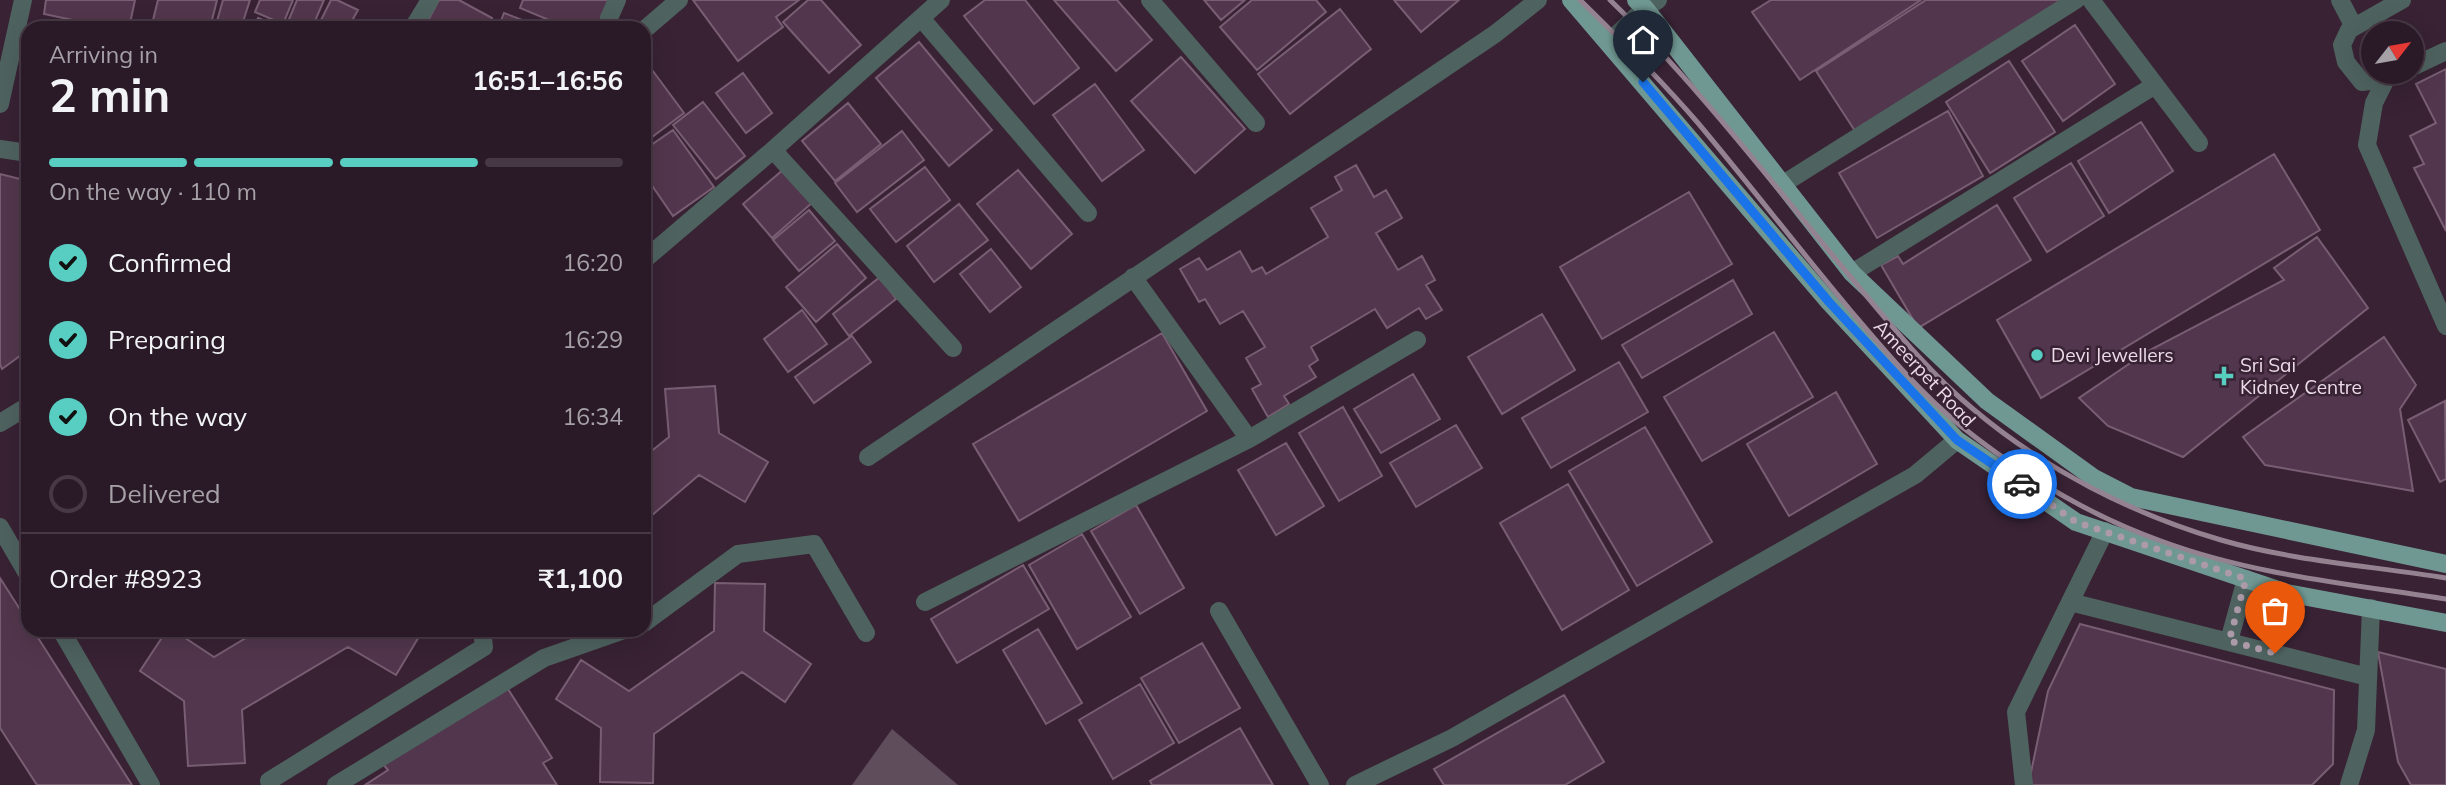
<!DOCTYPE html>
<meta charset="utf-8">
<style>
body{margin:0;font-family:Mulish,sans-serif;background:#32232f;color:#f1f3f6;height:100vh;display:flex;flex-direction:column;font-size:26px;white-space:nowrap}
*{box-sizing:border-box;margin:0}
p{font-size:23px;color:#a5a1a7}
.icon{flex:none;width:38px;height:38px;fill:none;stroke:currentColor;stroke-width:2;stroke-linecap:round;stroke-linejoin:round}
.map{position:relative;flex:1;overflow:hidden}
.drawer{position:absolute;left:21px;top:21px;width:630px;height:616px;display:flex;flex-direction:column;background:#2a1a27;border-radius:21px;box-shadow:0 7px 28px #0002,0 0 0 2px #463844}
.drawer>*{flex:none}
.needle{width:46px;rotate:59deg}
.buttons{position:absolute;left:2361px;top:21px;display:grid;gap:14px}
.buttons a{display:grid;place-items:center;width:63px;height:63px;border-radius:50%;background:#2a1a27;box-shadow:0 7px 28px #0002,0 0 0 2px #463844;font-size:35px}
.pin{position:absolute;display:grid;place-items:center;width:60px;height:60px;color:#fff;margin:-72px -30px;border-radius:50% 50% 50% 0;rotate:-45deg;box-shadow:0 0 7px #0007}
.pin .icon{rotate:45deg}
.courier{position:absolute;display:grid;place-items:center;width:70px;height:70px;margin:-35px;border:5px solid #1a73e8;border-radius:50%;background:#fff;color:#222;box-shadow:0 2px 9px #0007}
.summary em{font-style:normal;font-weight:700}
.summary div{display:flex;flex-direction:column-reverse}
.summary{display:flex;align-items:center;justify-content:space-between;height:119px;padding:0 28px}
h1{font-size:46px;font-weight:700;line-height:52px}
.bar{display:grid;grid-template-columns:repeat(4,1fr);gap:10px 7px;align-content:center;height:84px;padding:0 28px}
.bar i{height:9px;border-radius:5px;background:#463844}
.bar .on{background:#57cec1}
.bar p{grid-column:span 4}
.line{display:flex;align-items:center;gap:18px;padding:0 28px;border-top:2px solid #463844}
.line div{flex:1}
ol{padding:0 28px;list-style:none}
li{display:flex;align-items:center;gap:21px;height:77px}
li p{margin-inline-start:auto}
li .icon{padding:7px;border-radius:50%;background:#57cec1;color:#111;stroke-width:4}
li:last-child{color:#a5a1a7}
li i{width:38px;height:38px;border:4px solid #463844;border-radius:50%}
.map>svg:first-child{display:block}
</style>
<div class="map">
<svg width="2446" height="785" viewBox="0 0 2446 785">
<rect width="100%" height="100%" fill="#382234"/>
<path fill="#604d5c" d="M892 729 958 785H852Z"/>
<path fill="#52364d" stroke="#795e73" stroke-width="2" d="M46 0H135L129 28H111L44 14Z
M158 0H217L210 28H151Z
M223 0H250L241 28H215Z
M260 0H293L283 24 255 12Z
M297 0H324L312 28H297L287 24Z
M331 0H337L358 10 348 28H317Z
M439 0H459L492 18 487 28H424Z
M523 0H610L599 28H568L520 8Z
M693 0H799L776 17 783 27 738 61Z
M808 0H821L861 45 829 73 783 22Z
M985 0H1025L1079 68 1034 104 964 16Z
M1054 0H1117L1152 40 1116 71Z
M1204 0H1245L1221 20Z
M1252 0H1316L1326 12 1257 70 1220 27Z
M1394 0H1459L1421 32Z
M1771 0H1921L1800 80 1752 12Z
M1926 0H2070L1855 131 1816 71Z
M1340 9 1371 49 1290 114 1258 74Z
M504 13 533 24 532 28H498Z
M258 18 283 28H254Z
M2075 25 2115 84 2063 121 2022 61Z
M919 42 992 130 949 166 876 78Z
M1181 57 1245 129 1195 173 1131 101Z
M644 59 684 113 648 140 644 135Z
M2009 61 2055 132 1990 173 1946 102Z
M2446 69V231L2414 168 2424 164 2410 136 2436 123 2416 84Z
M743 73 772 113 746 133 716 93Z
M1095 84 1144 150 1102 181 1053 115Z
M703 102 745 156 716 179 673 125Z
M848 103 881 144 835 181 802 141Z
M1948 111 1983 176 1877 238 1839 173Z
M2141 122 2173 171 2109 213 2078 161Z
M673 130 714 187 673 216 644 174V150Z
M902 131 924 160 857 212 835 183Z
M2274 154 2320 230 2041 398 1997 320Z
M2071 163 2104 216 2047 252 2014 198Z
M1356 165 1374 197 1386 190 1402 218 1376 233 1398 270 1422 256 1435 280 1426 285 1442 310 1426 319 1419 308 1387 328 1375 309 1311 347 1318 360 1309 366 1316 377 1284 396 1289 404 1268 417 1252 389 1261 384 1246 358 1265 347 1243 311 1220 324 1205 299 1199 302 1180 269 1199 258 1207 270 1240 251 1252 272 1262 267 1266 274 1328 237 1311 208 1342 190 1335 177Z
M925 167 950 200 896 242 870 209Z
M784 169 813 202 772 238 743 204Z
M1018 170 1072 234 1031 269 977 204Z
M0 174 28 181V350L2 369 0 364Z
M1689 192 1732 264 1602 339 1560 267Z
M959 204 988 240 934 282 907 246Z
M1997 205 2031 260 1918 328 1881 265 1898 256 1903 264Z
M809 210 835 241 799 271 773 240Z
M2317 237 2368 308 2183 457 2108 426 2079 398 2148 351 2284 280 2274 268Z
M837 244 866 278 816 322 786 287Z
M991 249 1021 287 990 312 960 274Z
M880 277 896 299 849 336 833 314Z
M1733 280 1752 314 1642 378 1622 345Z
M802 310 827 344 788 372 764 339Z
M1542 314 1575 370 1502 414 1468 357Z
M1774 332 1813 397 1702 461 1664 397Z
M1162 333 1207 411 1019 521 973 444Z
M852 336 871 362 814 403 795 377Z
M2384 337 2416 385 2400 409 2413 491 2265 465 2243 437Z
M1619 362 1648 412 1551 468 1522 418Z
M1413 374 1440 419 1381 453 1354 409Z
M715 386 719 433 768 462 745 502 699 475 644 522V457L669 437 665 389Z
M1836 392 1877 464 1789 516 1747 444Z
M2445 401 2446 479 2440 482 2408 420Z
M1343 407 1382 476 1339 501 1299 433Z
M1456 425 1482 468 1416 507 1390 463Z
M1645 427 1712 542 1637 586 1569 471Z
M1286 443 1324 506 1276 535 1238 470Z
M1568 484 1629 590 1562 630 1500 523Z
M1136 505 1184 588 1140 614 1091 531Z
M1082 534 1131 617 1077 649 1029 565Z
M1023 565 1049 609 957 663 931 619Z
M0 578 28 622V630H33L132 785H37L0 728Z
M715 583 765 584 764 631 811 664 785 702 742 672 654 734 653 783 600 782 601 728 556 699 581 660 629 691 714 631Z
M2080 624 2334 690 2333 764 2312 785H2032L2030 777 2048 691Z
M1038 629 1082 703 1046 724 1003 650Z
M167 630H173L214 657 259 630H423L396 675 348 647 242 710 245 763 188 766 184 701 140 671Z
M1202 643 1240 708 1179 743 1141 678Z
M2378 652 2446 669V785H2411L2398 762Z
M1140 684 1174 743 1113 779 1079 720Z
M506 686 552 758 543 763 557 785H365L388 770 383 764Z
M1564 695 1604 762 1565 785H1444L1434 769Z
M1240 728 1273 785H1152L1150 781Z"/>
<g fill="none" stroke-linecap="round" stroke-linejoin="round">
<path stroke="#4e625f" stroke-width="18" d="M1150 0 1256 123
M2091 0 2199 143
M2340 0 2354 27
M921 18 1088 213
M413 28 430 0
M611 28 609 18 617 0
M644 30 679 0
M1609 42 1645 8 1658 0
M2412 67 2446 51
M2402 72 2386 79 2374 103 2367 145 2446 326
M2386 79 2362 82 2346 62 2342 45 2349 30 2402 0
M0 104 23 0
M0 149 28 153
M773 150 953 348
M1783 184 2076 0
M644 260 773 150 941 0
M1852 273 2155 85
M1133 277 1249 439
M0 423 28 406
M868 457 1495 34 1538 0
M0 527 28 575
M925 602 1249 439 1417 340
M2070 602 2368 677
M1219 611 1320 785
M644 623 738 554 814 544 866 633
M61 630 151 785
M2229 641 2246 579
M269 781 484 647 482 630
M336 785 544 658 624 630
M1355 785 1452 738 1915 475 1957 440
M2024 785 2016 712 2105 531
M2349 785 2366 730 2371 608"/>
<path stroke="#709892" stroke-width="18" d="M1571 0 1829 302 1957 440 2076 522 2287 593 2446 623
M1636 0 1645 8 1852 273 1987 401 2094 478 2131 497 2446 564"/>
<path stroke="#958291" stroke-width="5" d="M1580 0C1620 39 1661 80 1698 123 1750 185 1799 249 1851 311 1885 351 1920 393 1961 426 2021 474 2088 515 2161 541 2253 575 2350 584 2446 599
M1610 0C1699 86 1774 186 1854 281 1891 325 1928 372 1973 409 2044 469 2132 514 2221 540 2293 561 2372 566 2446 578"/>
</g>
<g fill="none" stroke-linecap="round" stroke-linejoin="round">
<path stroke="#ac9aa8" stroke-width="7" stroke-dasharray="0 12.6" d="M2022 484 2076 522 2246 579 2229 641 2275 653"/>
<path stroke="#1a73e8" stroke-width="9" d="M1643 82 1829 302 1957 440 2022 484"/>
</g>
<g fill="#57cec1" stroke="#382234" stroke-width="2.5">
<circle cx="2037" cy="355" r="7"/>
<path d="M2220.5 365.5h7v7h7v7h-7v7h-7v-7h-7v-7h7z"/>
</g>
<g text-anchor="middle" stroke-width="5" stroke-linejoin="round" paint-order="stroke">
<g font-size="19" fill="#ebdbe7" stroke="#382234" text-anchor="start">
<text x="2051" y="362">Devi Jewellers</text>
<text x="2240" y="372">Sri Sai<tspan x="2240" dy="22">Kidney Centre</tspan></text>
</g>
<g font-size="19" fill="#ebdbe7" stroke="#382234">
<text transform="translate(1925 373) rotate(47)" y="7">Ameerpet Road</text>
</g>
</g>
</svg>
<div class="buttons">
<a><svg class="needle" viewBox="-14 -14 28 28"><path d="M0-13l5 13h-10z" fill="#e53935"/><path d="M0 13l5-13h-10z" fill="#a5a1a7"/></svg></a>
</div>
<div class="pin" style="left:2275px;top:653px;background:#ea580c"><svg class="icon" aria-label="bag" viewBox="0 0 24 24"><path d="M5 8h14l-1 12H6zM9 8a3 3 0 0 1 6 0"/></svg></div>
<div class="pin" style="left:1643px;top:82px;background:#1f2937"><svg class="icon" aria-label="home" viewBox="0 0 24 24"><path d="M3 11l9-7 9 7M6 9v11h12V9"/></svg></div>
<div class="courier" style="left:2022px;top:484px"><svg class="icon" aria-label="car" viewBox="0 0 24 24"><path d="M5 17H2v-5l4-1 3-4h7l3 4 3 1v5h-3M9 17h6M6 11h13"/><circle cx="7" cy="17" r="2"/><circle cx="17" cy="17" r="2"/></svg></div>
<section class="drawer">
<div class="summary"><div><h1>2 min</h1><p>Arriving in</p></div><em>16:51–16:56</em></div>
<div class="bar"><i class="on"></i><i class="on"></i><i class="on"></i><i></i><p>On the way · 110 m</p></div>
<ol>
<li><svg class="icon" aria-label="check" viewBox="0 0 24 24"><path d="M5 12l5 5 9-10"/></svg>Confirmed<p>16:20</p></li>
<li><svg class="icon" aria-label="check" viewBox="0 0 24 24"><path d="M5 12l5 5 9-10"/></svg>Preparing<p>16:29</p></li>
<li><svg class="icon" aria-label="check" viewBox="0 0 24 24"><path d="M5 12l5 5 9-10"/></svg>On the way<p>16:34</p></li>
<li><i></i>Delivered</li>
</ol>
<div class="line" style="height:91px"><div>Order #8923</div><b>₹1,100</b></div>
</section>
</div>
